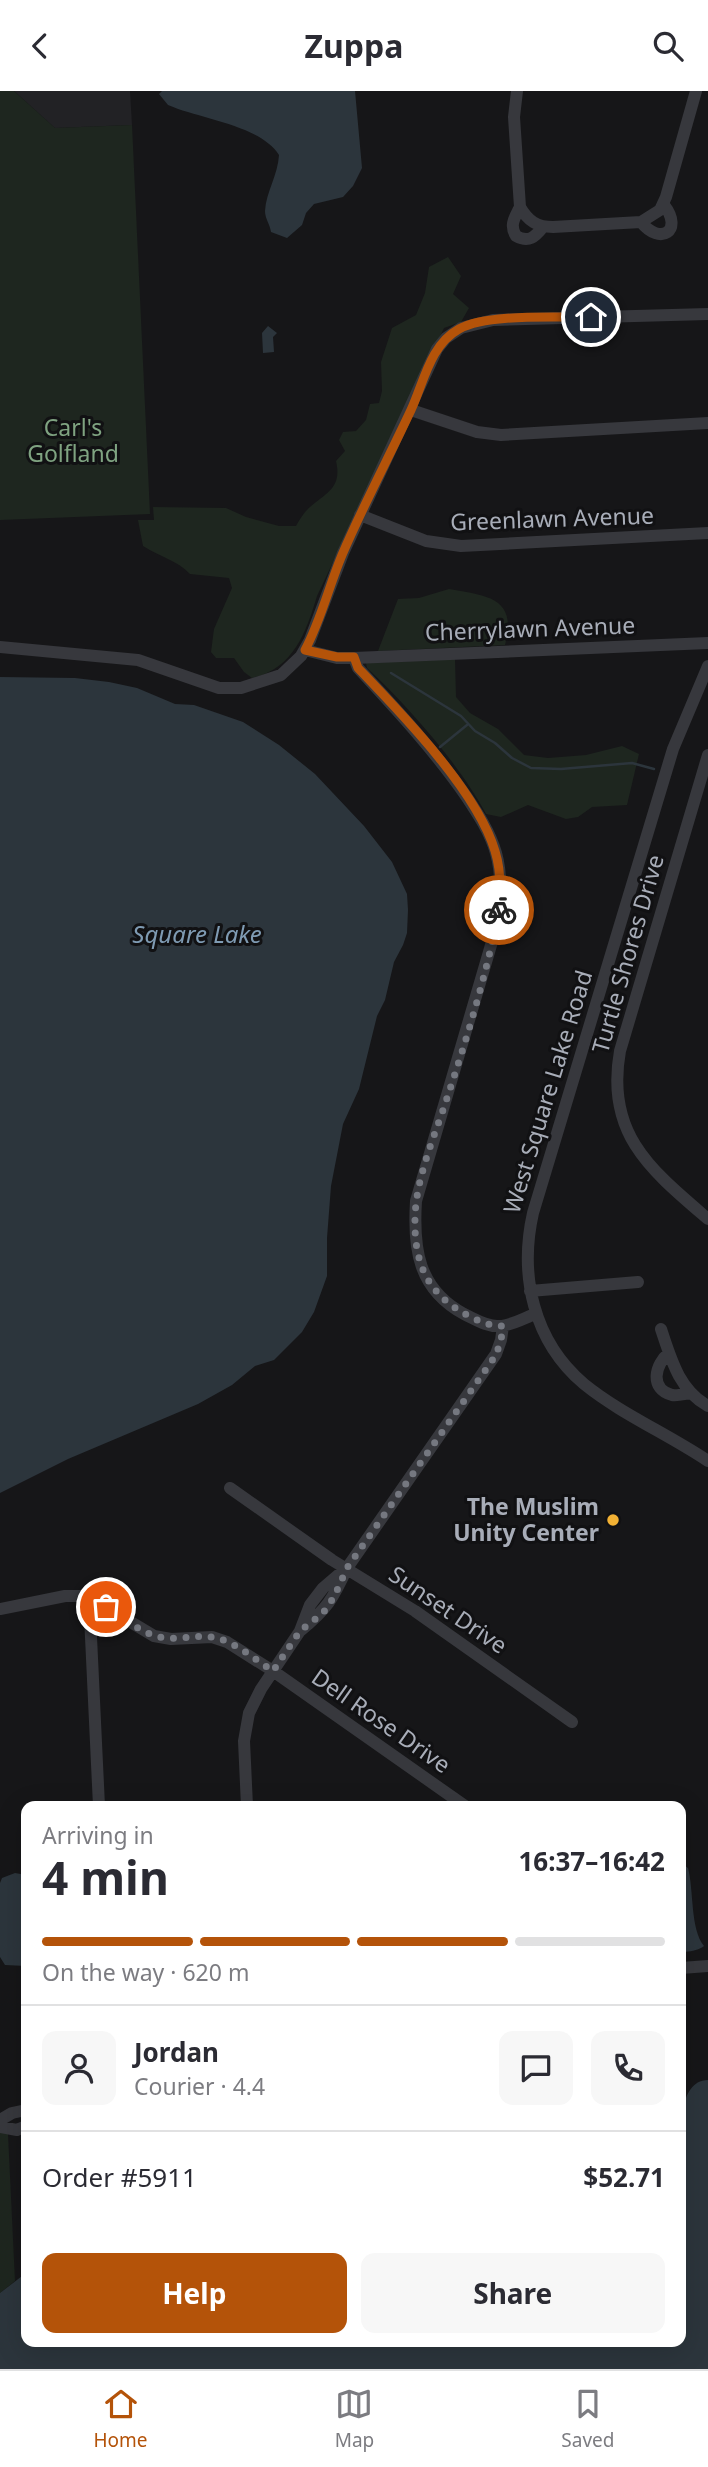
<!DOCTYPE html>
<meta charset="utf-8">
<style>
body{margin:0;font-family:"Noto Sans",sans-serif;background:#f7f7f7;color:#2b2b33;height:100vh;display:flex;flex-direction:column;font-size:26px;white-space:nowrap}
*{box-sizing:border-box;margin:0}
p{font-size:23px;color:#7c7c81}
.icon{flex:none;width:38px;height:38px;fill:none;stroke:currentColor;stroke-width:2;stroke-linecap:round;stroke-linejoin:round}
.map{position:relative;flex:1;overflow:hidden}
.drawer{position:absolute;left:21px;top:1710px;width:665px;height:546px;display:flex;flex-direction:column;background:#fff;border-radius:14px;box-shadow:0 7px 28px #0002}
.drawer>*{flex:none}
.pin{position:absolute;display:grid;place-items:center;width:60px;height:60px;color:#fff;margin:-30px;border:4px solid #fff;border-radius:50%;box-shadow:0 2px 7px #0007}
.courier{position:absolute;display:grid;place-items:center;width:70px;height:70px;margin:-35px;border:5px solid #b45309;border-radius:50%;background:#fff;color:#222;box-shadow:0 2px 9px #0007}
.headline em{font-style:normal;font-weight:700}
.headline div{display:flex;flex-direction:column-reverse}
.headline{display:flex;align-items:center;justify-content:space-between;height:119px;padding:0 21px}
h1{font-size:46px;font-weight:700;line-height:52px}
.bar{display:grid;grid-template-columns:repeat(4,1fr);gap:10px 7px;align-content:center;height:84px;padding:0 21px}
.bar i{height:9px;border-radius:5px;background:#e1e1e2}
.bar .selected{background:#b45309}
.bar p{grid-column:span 4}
.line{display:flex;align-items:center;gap:18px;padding:0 21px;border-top:2px solid #e1e1e2}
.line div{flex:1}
.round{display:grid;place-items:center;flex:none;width:74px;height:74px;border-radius:14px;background:#f7f7f7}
.action{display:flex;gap:14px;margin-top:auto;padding:14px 21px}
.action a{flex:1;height:80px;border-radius:14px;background:#b45309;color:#fff;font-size:28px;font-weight:700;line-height:80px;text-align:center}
.action a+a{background:#f7f7f7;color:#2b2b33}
header{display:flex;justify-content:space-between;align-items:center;height:91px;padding:0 21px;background:#fff;font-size:32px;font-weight:700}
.tab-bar{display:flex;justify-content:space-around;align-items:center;height:98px;border-top:2px solid #e1e1e2;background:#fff;font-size:19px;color:#7c7c81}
.tab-bar a{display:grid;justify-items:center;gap:4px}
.tab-bar .selected{color:#b45309}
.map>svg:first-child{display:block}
</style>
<header><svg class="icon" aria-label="back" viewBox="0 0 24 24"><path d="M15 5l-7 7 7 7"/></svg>Zuppa<svg class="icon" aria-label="search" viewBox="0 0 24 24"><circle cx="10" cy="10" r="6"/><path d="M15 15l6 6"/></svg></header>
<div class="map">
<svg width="708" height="2278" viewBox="0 0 708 2278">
<rect width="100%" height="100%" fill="#161618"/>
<path fill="#222225" d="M14 0H130L132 34 55 37Z"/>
<path fill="#1e261f" d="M0 0H14L55 37 132 34 150 423 0 429Z
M448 166 461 185 453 203 469 217 461 231 444 237 317 505C306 542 293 578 252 587L244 581 234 567H216L211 561 214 538 232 497 229 487 190 483C177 469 160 466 143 455L138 429H154L153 416 226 417 246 426 279 435H296C300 428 304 421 310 416 328 401 342 396 336 370L345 360 339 349 343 341 356 340 366 329 370 313 379 312 382 300 381 271 392 237 416 224 425 202 429 176Z
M449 498C487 505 518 506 505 554L378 560 398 508 419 507Z
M455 568 456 606 470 622 498 638 524 664 548 667 586 664 622 655 639 663 627 714 592 716 578 726 566 728 528 714 501 726 486 723C460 674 408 615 367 577L366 572Z
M0 2041 8 2043 15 2190 0 2202Z"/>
<path fill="#2c353c" d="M162 0H355L362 77 353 95 343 106 314 113 306 122 302 134 287 147 271 141C270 133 265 128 265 120 266 101 278 84 279 64 260 34 200 28 168 14L159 3Z
M268 235 277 242 273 246 274 261 263 262 262 242Z
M0 586 75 587 109 591 137 597 175 613 194 614 243 631 279 654 315 683 364 735 392 771 407 803 408 819 407 842 403 854 394 871 385 909 377 925 359 998 343 1033 331 1095 327 1147V1185L314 1221 302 1241 274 1269 255 1275 232 1294 198 1313 68 1368 0 1402Z
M681 1772 688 1777C694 1799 690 1838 704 1855 699 1859 687 1862 681 1860Z
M15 1782 26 1784V1875L5 1874 0 1866V1792L2 1787Z
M708 1989V2278H0V2202L26 2182V2250H681L683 2017C686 2004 692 1989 708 1989Z"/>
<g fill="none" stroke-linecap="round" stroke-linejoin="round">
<path stroke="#2c353c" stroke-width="2.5" d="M391 582 461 625 475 640 495 652 512 667 531 677 561 678 632 672 654 678
M440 656 467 634"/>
<path stroke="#37383d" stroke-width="12" d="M517 0 514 26 520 116C528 130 537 136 553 136L641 131 660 119 666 106 696 0
M520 116C515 126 509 134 516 145 529 152 535 146 543 136
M641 131C660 155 684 140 664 114
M411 319 477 341 501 344 708 332
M360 424 426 450 461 455 708 442
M0 556 138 569 219 597H241L281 584 301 565 310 549 343 462 437 258 446 247 461 237 493 229 708 223
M305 559 337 567H354L708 552
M354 567 358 577C396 618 434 659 466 705 478 723 490 741 496 762 503 787 500 812 496 837L416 1110C413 1158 418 1198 464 1223 475 1228 487 1236 499 1235 511 1235 524 1227 535 1223
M708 575 673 658 533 1122C519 1184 533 1250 584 1293 621 1323 668 1343 708 1370
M708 664 620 960C605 1043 651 1079 708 1128
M530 1200 638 1191
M661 1238C671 1268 679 1299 708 1315
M669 1262C655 1273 649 1298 672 1304 677 1305 684 1303 690 1302
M230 1397 332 1469 415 1520 572 1631
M94 1509 90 1525 99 1715
M0 1518 65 1505H80L94 1509 154 1545 171 1548 212 1546 227 1551 273 1580 465 1715
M300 1540C327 1518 333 1508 347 1477L496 1263 501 1249 503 1235
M247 1715 244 1650 249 1622 261 1598 300 1540 310 1514 323 1497 344 1479
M681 1877 708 1875
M0 2029 12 2022 26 2019
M0 2036 17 2039 26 2035"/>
</g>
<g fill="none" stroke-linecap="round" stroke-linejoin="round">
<path stroke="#757880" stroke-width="7" stroke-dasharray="0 12.6" d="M106 1516C125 1528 145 1546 168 1547 185 1548 201 1543 217 1547 238 1553 256 1569 273 1580L300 1540 323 1522 334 1506 347 1477 496 1264 501 1249 503 1235C489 1235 479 1230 467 1224 430 1204 415 1176 415 1133 414 1090 435 1045 448 1004 468 944 487 881 499 819"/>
<path stroke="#b45309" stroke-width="9" d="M499 819C501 799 501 779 495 760 477 700 402 623 358 577L354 566H337L305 559C321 529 329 495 342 464 363 415 388 368 411 319 424 291 430 254 459 238 488 222 557 227 591 226"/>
</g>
<circle fill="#f2b134" stroke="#111113" stroke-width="2.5" cx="613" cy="1429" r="7"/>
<g text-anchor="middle" stroke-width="6" stroke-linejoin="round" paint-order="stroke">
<g font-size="23" fill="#7fa381" stroke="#111113">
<text x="73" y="345">Carl's<tspan x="73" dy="26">Golfland</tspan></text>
</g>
<g font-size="23" fill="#a8adb8" stroke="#111113">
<text transform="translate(552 428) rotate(-2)" y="8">Greenlawn Avenue</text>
<text transform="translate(530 538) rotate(-2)" y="8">Cherrylawn Avenue</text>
<text transform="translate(628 863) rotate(-74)" y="8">Turtle Shores Drive</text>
<text transform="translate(548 1001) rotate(-73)" y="8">West Square Lake Road</text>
<text transform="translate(448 1519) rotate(34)" y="8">Sunset Drive</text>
<text transform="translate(381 1630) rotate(35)" y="8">Dell Rose Drive</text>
</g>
<g font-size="23" font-weight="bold" fill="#a8adb8" stroke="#111113" text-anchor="end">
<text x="599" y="1424">The Muslim<tspan x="599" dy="26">Unity Center</tspan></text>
</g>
<g font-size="24" font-style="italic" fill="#7f9bb3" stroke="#111113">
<text x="197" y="852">Square Lake</text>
</g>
</g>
</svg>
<div class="pin" style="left:106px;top:1516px;background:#ea580c"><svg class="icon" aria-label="bag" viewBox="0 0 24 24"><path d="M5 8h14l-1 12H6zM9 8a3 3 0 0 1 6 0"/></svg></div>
<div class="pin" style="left:591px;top:226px;background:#1f2937"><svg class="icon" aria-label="home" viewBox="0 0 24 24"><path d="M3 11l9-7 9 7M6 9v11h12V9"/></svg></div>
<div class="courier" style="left:499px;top:819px"><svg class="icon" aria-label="bike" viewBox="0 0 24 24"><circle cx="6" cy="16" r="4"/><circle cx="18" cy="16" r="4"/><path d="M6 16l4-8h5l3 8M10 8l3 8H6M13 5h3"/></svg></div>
<section class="drawer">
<div class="headline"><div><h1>4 min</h1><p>Arriving in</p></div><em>16:37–16:42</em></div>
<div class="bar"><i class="selected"></i><i class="selected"></i><i class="selected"></i><i></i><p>On the way · 620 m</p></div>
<div class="line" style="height:126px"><a class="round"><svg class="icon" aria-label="person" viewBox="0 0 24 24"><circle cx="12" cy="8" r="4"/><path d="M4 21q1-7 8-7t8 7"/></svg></a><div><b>Jordan</b><p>Courier · 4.4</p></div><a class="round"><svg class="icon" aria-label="chat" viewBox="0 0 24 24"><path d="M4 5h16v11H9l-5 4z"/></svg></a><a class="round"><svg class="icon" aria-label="phone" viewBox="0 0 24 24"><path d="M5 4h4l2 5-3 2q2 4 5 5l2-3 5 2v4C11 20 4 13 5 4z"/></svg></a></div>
<div class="line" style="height:91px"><div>Order #5911</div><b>$52.71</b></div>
<div class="action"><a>Help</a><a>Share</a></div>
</section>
</div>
<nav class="tab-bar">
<a class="selected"><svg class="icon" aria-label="home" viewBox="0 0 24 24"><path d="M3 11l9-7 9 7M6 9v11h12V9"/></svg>Home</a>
<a><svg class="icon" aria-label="map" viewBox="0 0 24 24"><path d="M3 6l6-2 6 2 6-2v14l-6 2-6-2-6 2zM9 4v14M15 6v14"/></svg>Map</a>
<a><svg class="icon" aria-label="saved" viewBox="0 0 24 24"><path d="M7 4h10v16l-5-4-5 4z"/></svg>Saved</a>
</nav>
